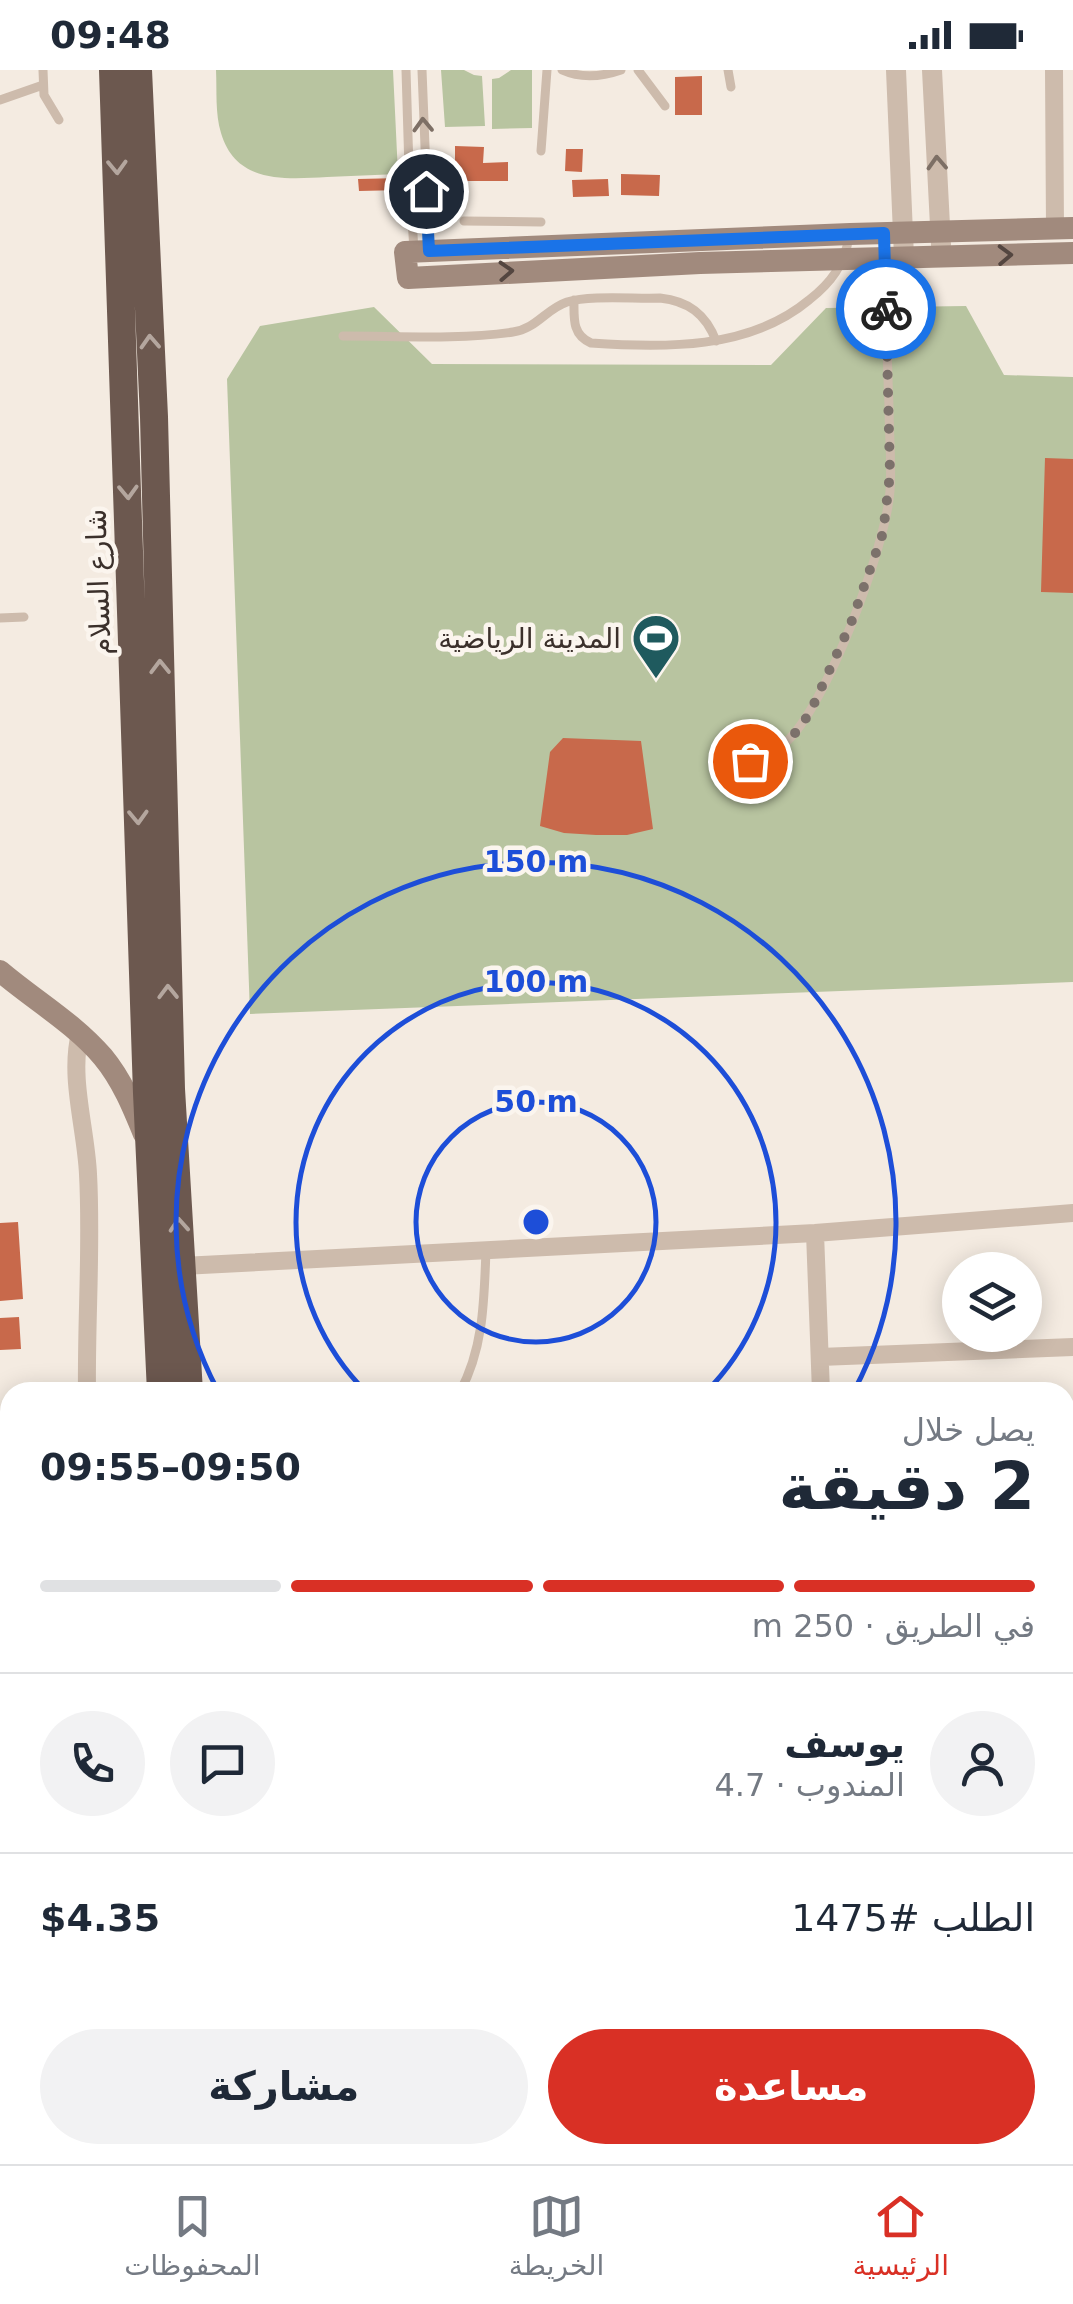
<!DOCTYPE html>
<html lang="ar">
<meta charset="utf-8">
<style>
body{margin:0;font-family:"DejaVu Sans",Cairo,sans-serif;background:#f2f2f3;color:#1f2937;direction:rtl;height:100vh;display:flex;flex-direction:column;font-size:38px;white-space:nowrap}
*{box-sizing:border-box;margin:0}
p{font-size:32px;color:#747a83}
.icon{flex:none;width:55px;height:55px;fill:none;stroke:currentColor;stroke-width:2;stroke-linecap:round;stroke-linejoin:round}
.map{position:relative;flex:1;overflow:hidden;direction:ltr}
.side{position:absolute;left:0px;top:1312px;width:1075px;height:782px;display:flex;flex-direction:column;background:#fff;border-radius:30px 30px 0 0;box-shadow:0 5px 25px #0003;direction:rtl}
.side>*{flex:none}
.tools{position:absolute;left:942px;top:1182px;display:grid;gap:20px}
.tools a{display:grid;place-items:center;width:100px;height:100px;border-radius:50%;background:#fff;box-shadow:0 5px 25px #0003;font-size:50px}
.pin{position:absolute;display:grid;place-items:center;width:85px;height:85px;color:#fff;margin:-42px;border:5px solid #fff;border-radius:50%;box-shadow:0 2px 10px #0007}
.courier{position:absolute;display:grid;place-items:center;width:100px;height:100px;margin:-50px;border:8px solid #1a73e8;border-radius:50%;background:#fff;color:#222;box-shadow:0 2px 12px #0007}
.summary em{font-style:normal;font-weight:600}
.summary div{display:flex;flex-direction:column-reverse}
.summary{display:flex;align-items:center;justify-content:space-between;height:170px;padding:0 40px}
h1{font-size:65px;font-weight:600;line-height:75px}
.bar{display:grid;grid-template-columns:repeat(4,1fr);gap:15px 10px;align-content:center;height:120px;padding:0 40px}
.bar i{height:12px;border-radius:8px;background:#e0e1e3}
.bar .selected{background:#d93025}
.bar p{grid-column:span 4}
.line{display:flex;align-items:center;gap:25px;padding:0 40px;border-top:2px solid #e0e1e3}
.line div{flex:1}
.round{display:grid;place-items:center;flex:none;width:105px;height:105px;border-radius:52px;background:#f2f2f3}
.primary-button{display:flex;gap:20px;margin-top:auto;padding:20px 40px}
.primary-button a{flex:1;height:115px;border-radius:60px;background:#d93025;color:#fff;font-size:40px;font-weight:600;line-height:115px;text-align:center}
.primary-button a+a{background:#f2f2f3;color:#1f2937}
.status{display:flex;justify-content:space-between;align-items:center;height:70px;padding:0 50px;background:#fff;direction:ltr}
.status svg{height:28px;fill:currentColor}
.tabs{display:flex;justify-content:space-around;align-items:center;height:140px;border-top:2px solid #e0e1e3;background:#fff;font-size:28px;color:#747a83}
.tabs a{display:grid;justify-items:center;gap:5px}
.tabs .selected{color:#d93025}
.map>svg:first-child{display:block}
</style>
<div class="status"><b>09:48</b><svg viewBox="0 0 49 12"><path d="M0 12V9h3v3zM5 12V6h3v6zM10 12V3h3v9zM15 12V0h3v12zM26 1h20v11H26zM47 4h2v5h-2z"/></svg></div>
<div class="map">
<svg width="1073" height="2094" viewBox="0 0 1073 2094">
<rect width="100%" height="100%" fill="#f4ebe1"/>
<path fill="#b8c4a0" d="M216 0H393L398 104C375 105 351 106 327 107 285 109 236 114 221 63 215 43 217 21 216 0Z
M441 0H464L474 5 482 6 485 56 445 57Z
M511 0H532V58L492 59V9L499 8Z
M966 236 1004 305 1073 307V912L250 944 227 309 260 256 374 237 432 294 771 295 826 238Z"/>
<path fill="#c8694b" d="M702 6V45H675V7Z
M455 76 484 77 483 93 508 92V111H455Z
M566 79H583L582 102 565 101Z
M621 104 660 105 659 126 621 125Z
M402 108V120L359 121 358 109Z
M608 109 609 126 573 127 572 110Z
M1045 388 1073 389V523L1041 522Z
M563 668 641 671 653 759 627 765H596L564 763 540 756 550 682Z
M18 1152 23 1229 0 1231V1153Z
M19 1247 21 1279 0 1280V1248Z"/>
<g fill="none" stroke-linecap="round" stroke-linejoin="round">
<path stroke="#cdbbac" stroke-width="9" d="M43 0 44 25 59 50
M406 0 409 99 414 181
M422 0 429 178
M562 0C582 9 601 7 621 0
M638 0 665 36
M728 0 731 17
M0 30 43 15
M541 81 547 0
M464 151 541 152
M574 230C574 248 572 265 591 273 664 278 749 280 809 230 831 213 845 194 849 166
M343 266C399 266 458 270 513 262 536 259 546 239 567 232 590 225 634 229 660 228 688 231 706 244 716 271
M0 548 24 547
M729 696C749 691 769 687 785 673 826 638 886 476 890 421 892 393 889 364 889 336 887 288 886 239 885 191
M460 1322C484 1277 484 1230 486 1180
M538 1322 652 1319 663 1322"/>
<path stroke="#cdbbac" stroke-width="18" d="M1054 0 1055 158
M80 964C69 1007 86 1059 88 1104 92 1176 86 1250 87 1322
M815 1163 821 1322
M182 1196 815 1163 1073 1143
M820 1287 1073 1277
M0 1352 10 1351
M1065 1403 1073 1404
M0 1428H10
M0 1493 10 1495
M1065 1530H1073
M1065 1587 1073 1563
M0 1755H10
M0 1818 10 1820
M0 1883H10
M1065 1898 1073 1901
M547 2085V2094
M675 2085 676 2094
M37 2094 109 2089 123 2085"/>
<path stroke="#cdbbac" stroke-width="20" d="M896 0 904 187
M932 0 941 175"/>
<path stroke="#a18a7d" stroke-width="22" d="M1073 158 850 164 405 182 408 208 700 193 1073 183
M0 901C34 930 74 953 103 987 122 1010 133 1037 144 1064"/>
<path stroke="#6c584f" stroke-width="28" d="M113 0 147 1023 161 1322
M138 0 154 347 171 1019 189 1322
M1065 1713 1073 1689
M1065 1835 1073 1815
M195 2085 196 2094
M228 2085 229 2094
M904 2094 909 2085
M953 2094 957 2085"/>
</g>
<defs><path id="oneway-chevron" d="M-2-3.5L2.5 0L-2 3.5" fill="none" stroke-width="1.6" stroke-linecap="round" stroke-linejoin="round" transform="scale(2.5)"/></defs>
<g stroke="#7d6f65">
<use href="#oneway-chevron" transform="translate(423 55) rotate(-92)"/>
<use href="#oneway-chevron" transform="translate(937 93) rotate(-93)"/>
</g>
<g stroke="#b4a69e">
<use href="#oneway-chevron" transform="translate(117 97) rotate(88)"/>
<use href="#oneway-chevron" transform="translate(150 272) rotate(-93)"/>
<use href="#oneway-chevron" transform="translate(128 422) rotate(88)"/>
<use href="#oneway-chevron" transform="translate(160 597) rotate(-91)"/>
<use href="#oneway-chevron" transform="translate(138 747) rotate(88)"/>
<use href="#oneway-chevron" transform="translate(168 922) rotate(-91)"/>
<use href="#oneway-chevron" transform="translate(179 1155) rotate(-94)"/>
</g>
<g stroke="#544640">
<use href="#oneway-chevron" transform="translate(1005 185) rotate(-2)"/>
<use href="#oneway-chevron" transform="translate(506 201) rotate(-3)"/>
</g>
<g fill="none" stroke-linecap="round" stroke-linejoin="round">
<path stroke="#7c716b" stroke-width="10" stroke-dasharray="0 18" d="M750 691 773 682 786 672 801 657 813 636 851 553 883 463 890 404 886 239"/>
<path stroke="#1a73e8" stroke-width="12" d="M426 121 429 181 884 163 886 239"/>
</g>
<g fill="none" stroke="#1d4ed8" stroke-width="5">
<circle cx="536" cy="1152" r="120"/>
<path d="M366 1322A240 240 0 1 1 706 1322"/>
<path d="M218 1321A360 360 0 1 1 854 1321"/>
</g>
<defs>
<g id="stadium-pin" transform="scale(2.5)"><path d="M0 17L-7.5 6A9.5 9.5 0 1 1 7.5 6Z" fill="#1f5a5e" stroke="#fbf5ee"/><path d="M0-5a6.5 5 0 1 0 0 10a6.5 5 0 1 0 0-10ZM-3.5-1.8h7v3.6h-7Z" fill="#fff"/></g>
</defs>
<g fill-rule="evenodd">
<use href="#stadium-pin" x="656" y="568"/>
</g>
<g text-anchor="middle" stroke-width="9" stroke-linejoin="round" paint-order="stroke">
<g font-size="28" fill="#3b302b" stroke="#fbf5ee">
<text transform="translate(98 512) rotate(-92)" y="10">شارع السلام</text>
</g>
<g font-size="28" fill="#3b302b" stroke="#fbf5ee" text-anchor="end">
<text x="621" y="578">المدينة الرياضية</text>
</g>
</g>
<circle cx="536" cy="1152" r="15" fill="#1d4ed8" stroke="#fbf5ee" stroke-width="5"/>
<g font-size="30" text-anchor="middle" font-weight="bold" fill="#1d4ed8" stroke="#fbf5ee" stroke-width="9" stroke-linejoin="round" paint-order="stroke">
<text x="536" y="802">150 m</text>
<text x="536" y="922">100 m</text>
<text x="536" y="1042">50 m</text>
</g>
</svg>
<div class="tools">
<a><svg class="icon" aria-label="layers" viewBox="0 0 24 24"><path d="M12 4l9 5-9 5-9-5zM3 14l9 5 9-5"/></svg></a>
</div>
<div class="pin" style="left:750px;top:691px;background:#ea580c"><svg class="icon" aria-label="bag" viewBox="0 0 24 24"><path d="M5 8h14l-1 12H6zM9 8a3 3 0 0 1 6 0"/></svg></div>
<div class="pin" style="left:426px;top:121px;background:#1f2937"><svg class="icon" aria-label="home" viewBox="0 0 24 24"><path d="M3 11l9-7 9 7M6 9v11h12V9"/></svg></div>
<div class="courier" style="left:886px;top:239px"><svg class="icon" aria-label="bike" viewBox="0 0 24 24"><circle cx="6" cy="16" r="4"/><circle cx="18" cy="16" r="4"/><path d="M6 16l4-8h5l3 8M10 8l3 8H6M13 5h3"/></svg></div>
<section class="side">
<div class="summary"><div><h1>2 دقيقة</h1><p>يصل خلال</p></div><em>09:50–09:55</em></div>
<div class="bar"><i class="selected"></i><i class="selected"></i><i class="selected"></i><i></i><p>في الطريق · 250 m</p></div>
<div class="line" style="height:180px"><a class="round"><svg class="icon" aria-label="person" viewBox="0 0 24 24"><circle cx="12" cy="8" r="4"/><path d="M4 21q1-7 8-7t8 7"/></svg></a><div><b>يوسف</b><p>المندوب · 4.7</p></div><a class="round"><svg class="icon" aria-label="chat" viewBox="0 0 24 24"><path d="M4 5h16v11H9l-5 4z"/></svg></a><a class="round"><svg class="icon" aria-label="phone" viewBox="0 0 24 24"><path d="M5 4h4l2 5-3 2q2 4 5 5l2-3 5 2v4C11 20 4 13 5 4z"/></svg></a></div>
<div class="line" style="height:130px"><div>الطلب #1475</div><b>$4.35</b></div>
<div class="primary-button"><a>مساعدة</a><a>مشاركة</a></div>
</section>
</div>
<nav class="tabs">
<a class="selected"><svg class="icon" aria-label="home" viewBox="0 0 24 24"><path d="M3 11l9-7 9 7M6 9v11h12V9"/></svg>الرئيسية</a>
<a><svg class="icon" aria-label="map" viewBox="0 0 24 24"><path d="M3 6l6-2 6 2 6-2v14l-6 2-6-2-6 2zM9 4v14M15 6v14"/></svg>الخريطة</a>
<a><svg class="icon" aria-label="saved" viewBox="0 0 24 24"><path d="M7 4h10v16l-5-4-5 4z"/></svg>المحفوظات</a>
</nav>
